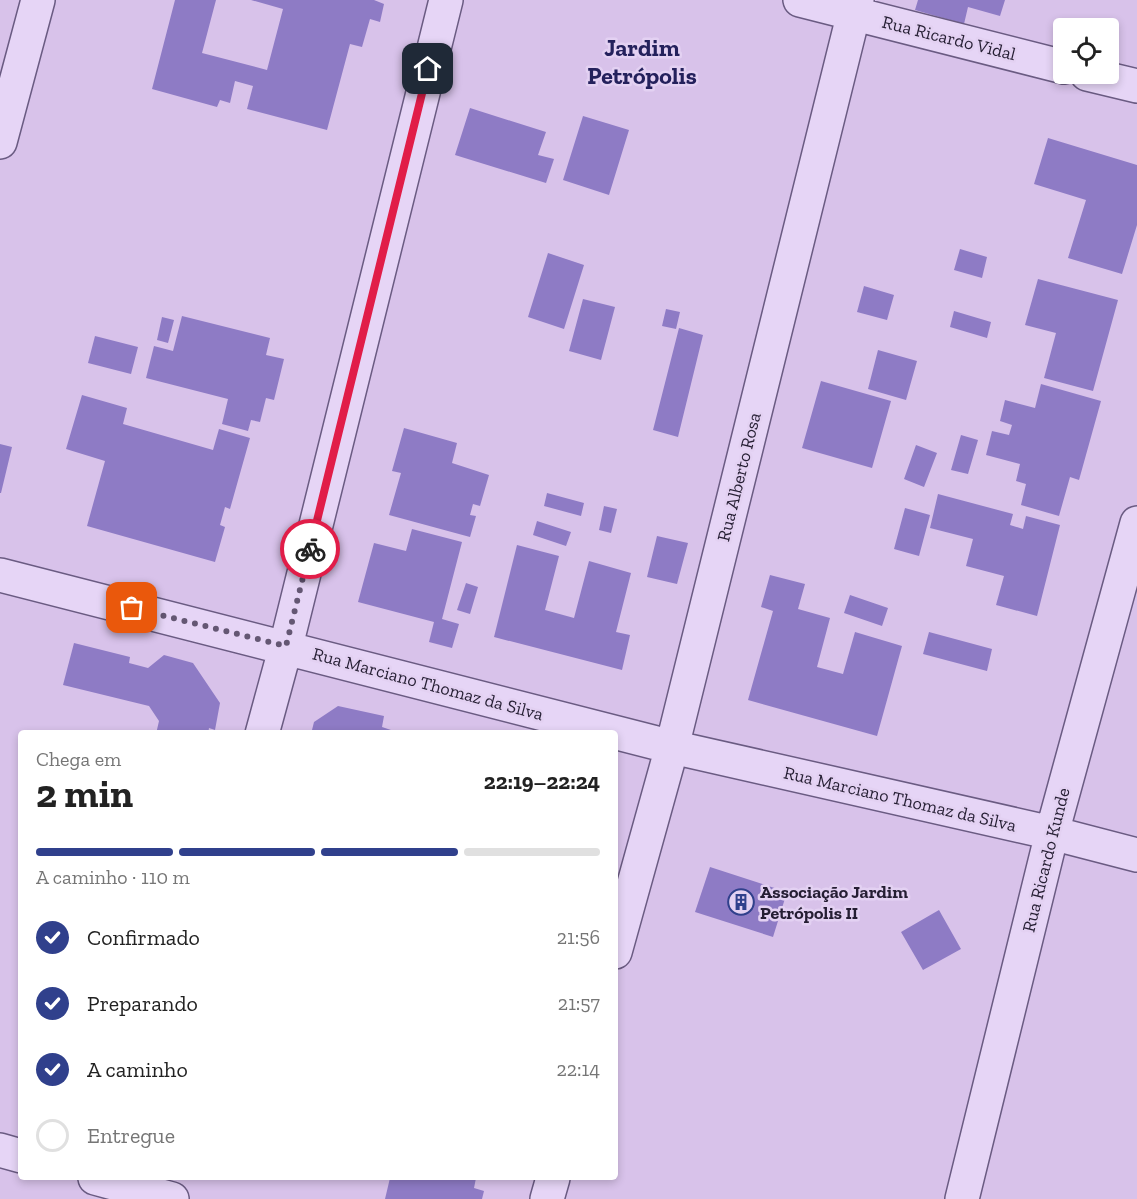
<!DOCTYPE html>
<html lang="pt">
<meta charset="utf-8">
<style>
body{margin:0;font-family:"Zilla Slab",serif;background:#f2f2f2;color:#222;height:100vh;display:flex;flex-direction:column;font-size:22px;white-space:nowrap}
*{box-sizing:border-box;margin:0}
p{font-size:20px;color:#767676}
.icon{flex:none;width:33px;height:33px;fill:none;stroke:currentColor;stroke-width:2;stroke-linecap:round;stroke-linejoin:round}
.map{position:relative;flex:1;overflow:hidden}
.sheet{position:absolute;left:18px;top:730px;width:600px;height:450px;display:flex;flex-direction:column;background:#fff;border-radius:6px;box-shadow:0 3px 9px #0003}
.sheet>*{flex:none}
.tools{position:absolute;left:1053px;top:18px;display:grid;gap:12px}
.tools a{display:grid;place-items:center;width:66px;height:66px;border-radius:6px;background:#fff;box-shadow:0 3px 9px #0003;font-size:30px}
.pin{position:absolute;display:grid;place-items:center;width:51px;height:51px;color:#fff;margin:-26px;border-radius:12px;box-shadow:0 3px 9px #0006}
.courier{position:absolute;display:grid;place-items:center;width:60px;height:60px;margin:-30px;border:4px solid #e11d48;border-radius:50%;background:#fff;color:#222;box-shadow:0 2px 8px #0007}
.summary em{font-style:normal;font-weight:700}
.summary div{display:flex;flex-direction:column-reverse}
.summary{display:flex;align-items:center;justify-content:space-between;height:102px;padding:0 18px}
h1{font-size:39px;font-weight:700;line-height:45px}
.bar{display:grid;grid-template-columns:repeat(4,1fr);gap:9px 6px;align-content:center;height:72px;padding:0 18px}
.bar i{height:8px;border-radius:4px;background:#e0e0e0}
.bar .current{background:#30408c}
.bar p{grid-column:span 4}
ol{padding:0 18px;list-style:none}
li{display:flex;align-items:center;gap:18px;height:66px}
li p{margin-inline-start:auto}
li .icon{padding:6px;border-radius:50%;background:#30408c;color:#fff;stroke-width:4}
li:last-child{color:#767676}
li i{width:33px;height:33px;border:3px solid #e0e0e0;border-radius:50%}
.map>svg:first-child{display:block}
</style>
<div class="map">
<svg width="1137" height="1199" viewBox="0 0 1137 1199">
<rect width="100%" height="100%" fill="#d8c2ea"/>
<path fill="#8e7bc5" d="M175 0H216L202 53 267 70 283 9 251 0H374L384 4 380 22 370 19 362 47 350 44 327 130 247 109 253 86 235 81 230 103 220 100 217 107 152 89Z
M918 0H1005L1000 16 968 7 964 24 915 10Z
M470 108 546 132 538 155 554 159 546 183 455 155Z
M583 116 629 130 609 195 563 180Z
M1048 138 1137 165V225L1122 274 1068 258 1086 200 1034 184Z
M960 249 987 257 982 278 954 270Z
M548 253 584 265 564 329 528 317Z
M1038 279 1118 300 1093 391 1044 378 1056 333 1025 325Z
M864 286 894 295 887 320 857 312Z
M583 299 615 307 601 360 569 351Z
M666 309 680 312 676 329 662 326Z
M954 311 991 322 987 338 950 327Z
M182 316 270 338 266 355 284 359 274 400 266 398 260 422 251 420 248 431 222 424 228 399 146 378 154 346 173 351Z
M162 317 174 320 168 343 157 340Z
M679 328 703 335 678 437 653 430Z
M95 336 138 347 131 374 88 363Z
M878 350 917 361 906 400 868 389Z
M821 381 891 401 872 468 802 448Z
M1041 384 1101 401 1079 480 1070 477 1059 516 1021 505 1026 484 1016 481 1020 464 986 455 992 431 1009 435 1012 425 1000 421 1005 400 1035 408Z
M82 395 127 408 123 424 213 450 219 429 250 438 230 509 225 507 220 525 225 527 215 562 87 526 105 461 66 449Z
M404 428 457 443 452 463 489 475 480 506 473 504 470 515 476 516 470 537 389 515 401 473 392 471Z
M961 435 978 440 968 474 951 470Z
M0 444 12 447 1 493H0Z
M916 445 937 453 924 487 904 479Z
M547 493 584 503 581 516 544 506Z
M938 494 1013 514 1010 525 1023 529 1026 516 1060 525 1037 616 996 605 1004 576 966 566 973 539 930 528Z
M604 506 617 509 611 533 599 530Z
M905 508 930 515 919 556 894 549Z
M537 521 571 532 566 546 533 535Z
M412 529 462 542 442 619 459 624 452 648 429 642 434 622 358 602 374 543 406 551Z
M657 536 688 543 677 584 647 577Z
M517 545 559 556 545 610 574 618 589 561 631 573 616 632 630 635 622 670 494 637Z
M770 575 805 584 798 609 830 618 817 667 843 674 855 632 902 646 877 736 748 700 773 611 761 607Z
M466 583 478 587 470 614 457 610Z
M850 595 888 608 882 626 844 613Z
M929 632 992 649 987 671 923 654Z
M74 643 130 657 129 663 148 668 164 655 193 663 220 703 215 730 209 728 208 734H156L159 721 149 706 63 685Z
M338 706 384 716 382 727 397 732V734H311L314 722Z
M710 867 787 892 773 937 695 912Z
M939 910 961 949 923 970 901 932Z
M390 1178H476L474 1188 484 1191 482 1199H385Z"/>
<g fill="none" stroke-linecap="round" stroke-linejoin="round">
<g stroke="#6a5b82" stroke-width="36">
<path id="minor" d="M800 0 1064 67
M1087 74 1137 86
M0 142 38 0
M0 575 672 747 1052 833 1137 855
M262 734 286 646 446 0
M615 952 672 747 857 0
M0 1150 21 1156
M95 1178 172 1199
M547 1199 553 1178
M962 1199 1052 833 1137 523"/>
</g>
<use href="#minor" stroke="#e6d5f6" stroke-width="33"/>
</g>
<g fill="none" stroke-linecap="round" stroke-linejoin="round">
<path stroke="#645773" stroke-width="6" stroke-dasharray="0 10.8" d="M132 608 286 646 310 549"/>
<path stroke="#e11d48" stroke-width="8" d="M310 549 428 69"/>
</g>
<defs>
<g id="building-ring" transform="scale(1.35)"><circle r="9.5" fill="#e3d1f2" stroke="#30408c" stroke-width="1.5"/><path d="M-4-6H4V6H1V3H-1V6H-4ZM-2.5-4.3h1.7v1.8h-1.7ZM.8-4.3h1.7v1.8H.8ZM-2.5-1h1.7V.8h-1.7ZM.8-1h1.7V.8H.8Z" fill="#30408c"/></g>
</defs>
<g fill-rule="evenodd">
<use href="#building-ring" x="741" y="902"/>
</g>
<g text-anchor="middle" stroke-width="5" stroke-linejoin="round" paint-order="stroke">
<g font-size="18" fill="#251e33" stroke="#e3d1f2">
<text transform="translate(949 38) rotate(14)" y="6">Rua Ricardo Vidal</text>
<text transform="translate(739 477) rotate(-76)" y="6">Rua Alberto Rosa</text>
<text transform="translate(428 684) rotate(15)" y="6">Rua Marciano Thomaz da Silva</text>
<text transform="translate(900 799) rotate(13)" y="6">Rua Marciano Thomaz da Silva</text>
<text transform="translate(1046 860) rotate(-76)" y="6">Rua Ricardo Kunde</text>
</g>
<g font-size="18" font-weight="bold" fill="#251e33" stroke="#e3d1f2" text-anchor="start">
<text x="760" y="898">Associação Jardim<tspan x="760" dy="21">Petrópolis II</tspan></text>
</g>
<g font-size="24" font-weight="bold" fill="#24215c" stroke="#e3d1f2">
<text x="642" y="56">Jardim<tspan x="642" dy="28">Petrópolis</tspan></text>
</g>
</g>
</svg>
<div class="tools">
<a><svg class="icon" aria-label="locate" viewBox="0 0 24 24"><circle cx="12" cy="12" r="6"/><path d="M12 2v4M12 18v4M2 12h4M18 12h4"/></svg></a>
</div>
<div class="pin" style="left:132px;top:608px;background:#ea580c"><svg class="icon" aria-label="bag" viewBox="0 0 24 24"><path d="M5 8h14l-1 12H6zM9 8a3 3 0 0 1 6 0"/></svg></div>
<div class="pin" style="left:428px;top:69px;background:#1f2937"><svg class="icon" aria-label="home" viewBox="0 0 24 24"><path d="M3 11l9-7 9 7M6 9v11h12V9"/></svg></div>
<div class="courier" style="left:310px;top:549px"><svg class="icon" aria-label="bike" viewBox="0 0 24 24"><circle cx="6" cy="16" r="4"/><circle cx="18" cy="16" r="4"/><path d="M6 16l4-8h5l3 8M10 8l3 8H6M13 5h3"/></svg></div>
<section class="sheet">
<div class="summary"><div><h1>2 min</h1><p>Chega em</p></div><em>22:19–22:24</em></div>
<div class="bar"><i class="current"></i><i class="current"></i><i class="current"></i><i></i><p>A caminho · 110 m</p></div>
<ol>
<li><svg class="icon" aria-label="check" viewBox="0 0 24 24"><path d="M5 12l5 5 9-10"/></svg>Confirmado<p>21:56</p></li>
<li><svg class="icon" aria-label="check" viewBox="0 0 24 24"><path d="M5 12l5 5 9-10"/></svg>Preparando<p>21:57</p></li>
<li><svg class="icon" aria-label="check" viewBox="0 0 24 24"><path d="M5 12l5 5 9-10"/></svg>A caminho<p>22:14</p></li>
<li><i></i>Entregue</li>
</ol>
</section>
</div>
